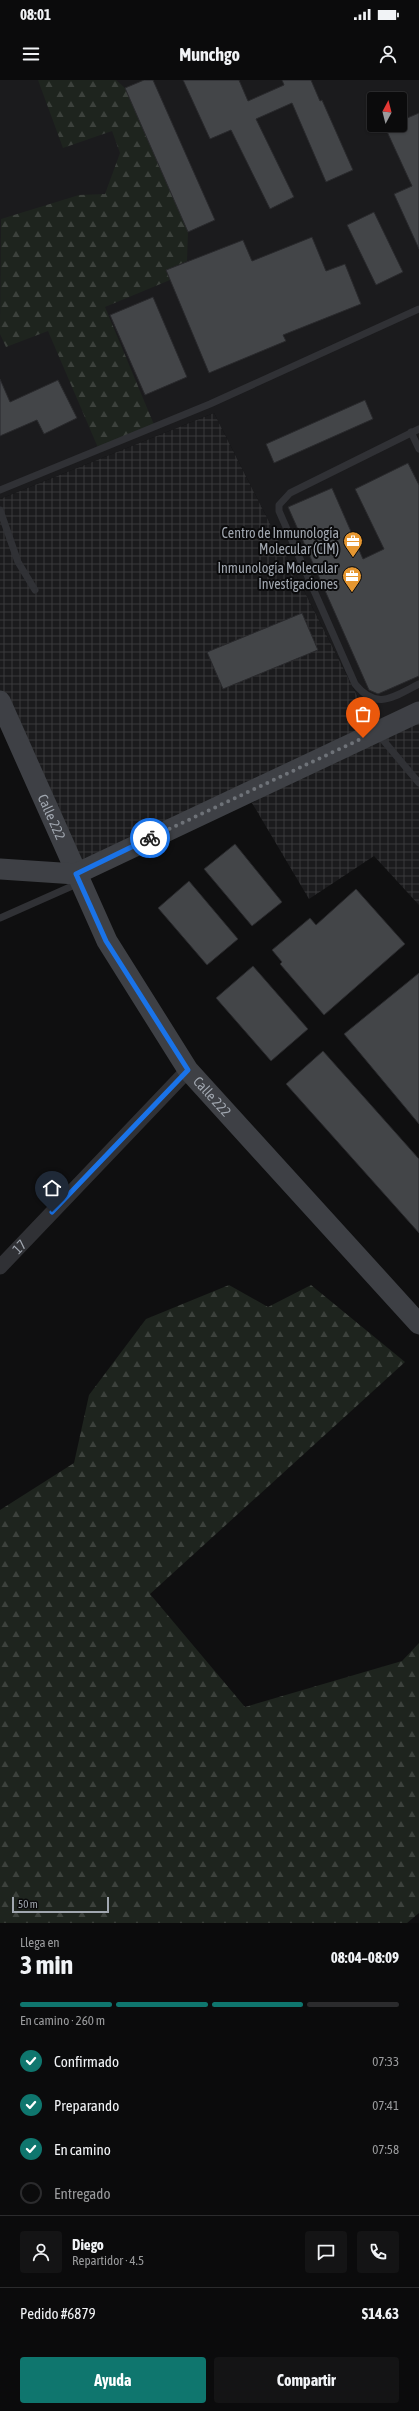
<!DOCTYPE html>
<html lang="es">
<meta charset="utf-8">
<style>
body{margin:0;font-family:"Asap Condensed",sans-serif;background:#141415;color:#f1f3f6;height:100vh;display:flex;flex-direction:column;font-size:15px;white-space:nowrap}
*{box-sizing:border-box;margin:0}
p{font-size:13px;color:#9a9b9d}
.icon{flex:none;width:22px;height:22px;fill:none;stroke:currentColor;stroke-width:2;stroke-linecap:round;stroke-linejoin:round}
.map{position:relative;height:1843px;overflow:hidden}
.side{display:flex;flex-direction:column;background:#0b0b0c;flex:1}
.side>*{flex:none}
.needle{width:26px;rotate:7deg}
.buttons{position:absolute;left:367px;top:12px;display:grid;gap:8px}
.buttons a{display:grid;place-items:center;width:40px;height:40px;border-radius:4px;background:#0b0b0c;box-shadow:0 1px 3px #0004,0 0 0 1px #2b2b2d;font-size:20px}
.scale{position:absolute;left:12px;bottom:10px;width:97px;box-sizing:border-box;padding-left:4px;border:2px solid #a1a7b0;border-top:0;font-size:11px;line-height:14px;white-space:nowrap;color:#a1a7b0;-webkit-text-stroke:3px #0a0a0b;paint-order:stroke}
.pin{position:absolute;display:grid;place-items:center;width:34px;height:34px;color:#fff;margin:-41px -17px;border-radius:50% 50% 50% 0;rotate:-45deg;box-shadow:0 0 4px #0007}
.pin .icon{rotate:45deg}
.courier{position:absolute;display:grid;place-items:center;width:40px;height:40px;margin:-20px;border:3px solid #1a73e8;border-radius:50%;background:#fff;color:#222;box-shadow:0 1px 5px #0007}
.overview em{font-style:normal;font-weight:700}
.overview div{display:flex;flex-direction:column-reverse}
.overview{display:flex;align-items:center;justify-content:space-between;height:68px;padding:0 20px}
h1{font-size:26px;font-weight:700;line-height:30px}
.bar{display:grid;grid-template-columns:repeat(4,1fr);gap:6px 4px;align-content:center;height:48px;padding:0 20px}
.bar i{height:5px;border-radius:3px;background:#2b2b2d}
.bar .on{background:#0f766e}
.bar p{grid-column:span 4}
.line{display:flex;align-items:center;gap:10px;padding:0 20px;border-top:1px solid #2b2b2d}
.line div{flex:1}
.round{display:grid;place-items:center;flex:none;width:42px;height:42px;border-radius:4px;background:#141415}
ol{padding:0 20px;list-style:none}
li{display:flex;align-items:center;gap:12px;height:44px}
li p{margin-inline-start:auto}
li .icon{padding:4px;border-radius:50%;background:#0f766e;color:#fff;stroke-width:4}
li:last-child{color:#9a9b9d}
li i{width:22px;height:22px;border:2px solid #2b2b2d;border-radius:50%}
.cta{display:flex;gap:8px;margin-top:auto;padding:8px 20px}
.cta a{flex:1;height:46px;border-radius:4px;background:#0f766e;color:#fff;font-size:16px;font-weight:700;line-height:46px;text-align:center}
.cta a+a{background:#141415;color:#f1f3f6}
.status{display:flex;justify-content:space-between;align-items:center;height:28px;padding:0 20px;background:#0b0b0c;direction:ltr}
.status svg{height:11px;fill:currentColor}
header{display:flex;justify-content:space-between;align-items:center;height:52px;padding:0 20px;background:#0b0b0c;font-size:18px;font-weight:700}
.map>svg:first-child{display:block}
</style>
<div class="status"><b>08:01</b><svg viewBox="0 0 49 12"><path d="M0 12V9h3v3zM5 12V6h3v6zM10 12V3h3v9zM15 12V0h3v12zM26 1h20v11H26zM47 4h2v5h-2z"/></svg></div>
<header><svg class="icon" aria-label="menu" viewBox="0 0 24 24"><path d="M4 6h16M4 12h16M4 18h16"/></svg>Munchgo<svg class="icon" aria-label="person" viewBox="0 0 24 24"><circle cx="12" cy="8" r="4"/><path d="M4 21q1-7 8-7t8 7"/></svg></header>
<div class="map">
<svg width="419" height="1843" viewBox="0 0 419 1843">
<defs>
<pattern id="industrial-grid" width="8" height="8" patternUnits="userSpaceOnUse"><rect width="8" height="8" fill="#1b1b1d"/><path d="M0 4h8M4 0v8" fill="none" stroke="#39393b"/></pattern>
<pattern id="forest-firs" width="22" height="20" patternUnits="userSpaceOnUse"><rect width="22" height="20" fill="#1e241e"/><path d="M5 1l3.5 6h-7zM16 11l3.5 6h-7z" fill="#3c413c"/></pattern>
</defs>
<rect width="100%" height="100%" fill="#0f0f10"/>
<path fill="#1b1b1d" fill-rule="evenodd" d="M0 0H419V623L372 645 214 333 0 419ZM374 19H400V45H374Z"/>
<path fill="url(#industrial-grid)" d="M214 333 372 645 419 632V825L374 776 309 819 252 723 369 656 76 794 0 621V419Z"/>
<path fill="url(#forest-firs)" d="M38 0H116L125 8 188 152 187 181 166 190 170 200 105 227 155 347 99 370 48 251 6 267 0 254 1 139 79 115 105 114 120 73 112 51 63 68Z
M229 1205 268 1227 311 1205 405 1282 150 1514 245 1627 402 1581 419 1563V1833L407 1843H0V1430L74 1383 89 1315 146 1239Z"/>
<path fill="#434548" stroke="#29292c" d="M144 0H153L215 140 188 152 125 8Z
M183 0H239L248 21 284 5 282 0H311L320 21 322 20 353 90 326 102 292 23 256 39 294 117 270 129 231 50 210 59Z
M419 33V169L394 114 412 106 384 45H400V41Z
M374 132 403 192 376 205 347 145Z
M312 157 326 191 345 184 361 224 283 255 286 261 209 293 166 190 243 160 252 181Z
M153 217 187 297 145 315 110 235Z
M0 299 10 322 58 300 77 338 44 354 37 340 0 356Z
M365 320 373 339 274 383 266 364Z
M408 383 419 405V596L378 614 369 610 288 427 332 408 363 479 384 469 355 409Z
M302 533 318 570 223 609 207 572Z
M235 764 282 822 252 846 204 789Z
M189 801 238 859 207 885 158 828Z
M356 809 405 864 324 935 280 884 282 882 272 870 310 838 316 845Z
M253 886 308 949 271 981 216 918Z
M419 893V1044L344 954Z
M323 971 419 1079V1153L286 1004Z"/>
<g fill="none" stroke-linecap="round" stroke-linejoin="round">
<path stroke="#303135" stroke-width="7" d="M419 349 290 413 279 425V431L355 604C377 631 393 617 419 604
M411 352 419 369
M0 410 210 324 419 229
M0 430 18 482 35 510
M378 654 419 703
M0 838 79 803"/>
<path stroke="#303135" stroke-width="15" id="s1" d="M0 1187 188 990"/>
<g stroke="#3e4045" stroke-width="21">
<path id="s2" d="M0 621 107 861 188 990 419 1244"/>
<path d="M0 789 76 794 419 632"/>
</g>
</g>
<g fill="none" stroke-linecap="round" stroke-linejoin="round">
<path stroke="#6e7278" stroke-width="4" stroke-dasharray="0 7.2" d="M150 758 363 658"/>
<path stroke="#1a73e8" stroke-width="5" d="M52 1132 188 990 106 861 76 794 150 758"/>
</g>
<defs>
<g id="office-pin" transform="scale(1)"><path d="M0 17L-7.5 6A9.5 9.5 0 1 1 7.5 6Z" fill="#e69731" stroke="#0a0a0b"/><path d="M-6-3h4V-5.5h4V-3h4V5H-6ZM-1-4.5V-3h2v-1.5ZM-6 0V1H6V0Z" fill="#fff"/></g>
</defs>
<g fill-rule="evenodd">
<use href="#office-pin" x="353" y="461"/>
<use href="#office-pin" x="352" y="496"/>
</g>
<g text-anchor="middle" stroke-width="4" stroke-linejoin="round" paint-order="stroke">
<g font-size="14" fill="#a1a7b0" stroke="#0a0a0b" text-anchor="end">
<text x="339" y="458">Centro de Inmunología<tspan x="339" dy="16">Molecular (CIM)</tspan></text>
<text x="338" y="493">Inmunología Molecular<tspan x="338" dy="16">Investigaciones</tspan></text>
</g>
<g font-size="14" fill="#a1a7b0" stroke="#0a0a0b">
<text dy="5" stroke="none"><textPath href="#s2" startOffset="127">Calle 222</textPath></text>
<text dy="5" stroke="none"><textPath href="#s2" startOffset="451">Calle 222</textPath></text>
<text dy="5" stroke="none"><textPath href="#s1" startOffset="28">17</textPath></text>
</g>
</g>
</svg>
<div class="buttons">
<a><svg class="needle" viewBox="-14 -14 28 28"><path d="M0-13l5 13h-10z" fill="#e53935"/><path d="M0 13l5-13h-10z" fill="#9a9b9d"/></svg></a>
</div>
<div class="scale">50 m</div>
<div class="pin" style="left:363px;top:658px;background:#ea580c"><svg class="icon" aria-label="bag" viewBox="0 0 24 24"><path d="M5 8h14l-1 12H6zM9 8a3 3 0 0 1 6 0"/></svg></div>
<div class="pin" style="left:52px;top:1132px;background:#1f2937"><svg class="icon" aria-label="home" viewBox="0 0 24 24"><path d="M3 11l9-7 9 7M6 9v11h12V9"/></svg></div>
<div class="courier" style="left:150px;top:758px"><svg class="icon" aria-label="bike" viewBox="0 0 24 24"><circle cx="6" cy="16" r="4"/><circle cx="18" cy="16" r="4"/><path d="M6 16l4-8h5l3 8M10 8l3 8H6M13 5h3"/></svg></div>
</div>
<section class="side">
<div class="overview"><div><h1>3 min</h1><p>Llega en</p></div><em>08:04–08:09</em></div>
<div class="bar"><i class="on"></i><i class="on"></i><i class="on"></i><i></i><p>En camino · 260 m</p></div>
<ol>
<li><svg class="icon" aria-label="check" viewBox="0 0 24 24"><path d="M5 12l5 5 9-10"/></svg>Confirmado<p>07:33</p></li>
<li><svg class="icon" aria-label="check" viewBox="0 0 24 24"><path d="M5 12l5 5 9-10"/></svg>Preparando<p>07:41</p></li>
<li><svg class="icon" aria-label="check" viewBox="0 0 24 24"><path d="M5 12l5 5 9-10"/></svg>En camino<p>07:58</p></li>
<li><i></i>Entregado</li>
</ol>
<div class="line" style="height:72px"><a class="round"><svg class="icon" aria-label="person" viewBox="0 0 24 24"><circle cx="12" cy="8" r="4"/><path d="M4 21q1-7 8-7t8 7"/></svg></a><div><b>Diego</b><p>Repartidor · 4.5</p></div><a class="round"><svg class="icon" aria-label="chat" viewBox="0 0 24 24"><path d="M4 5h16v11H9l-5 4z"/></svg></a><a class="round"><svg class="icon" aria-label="phone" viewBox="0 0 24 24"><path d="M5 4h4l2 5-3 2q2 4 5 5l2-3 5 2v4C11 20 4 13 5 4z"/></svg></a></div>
<div class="line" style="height:52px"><div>Pedido #6879</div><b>$14.63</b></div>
<div class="cta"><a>Ayuda</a><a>Compartir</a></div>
</section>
